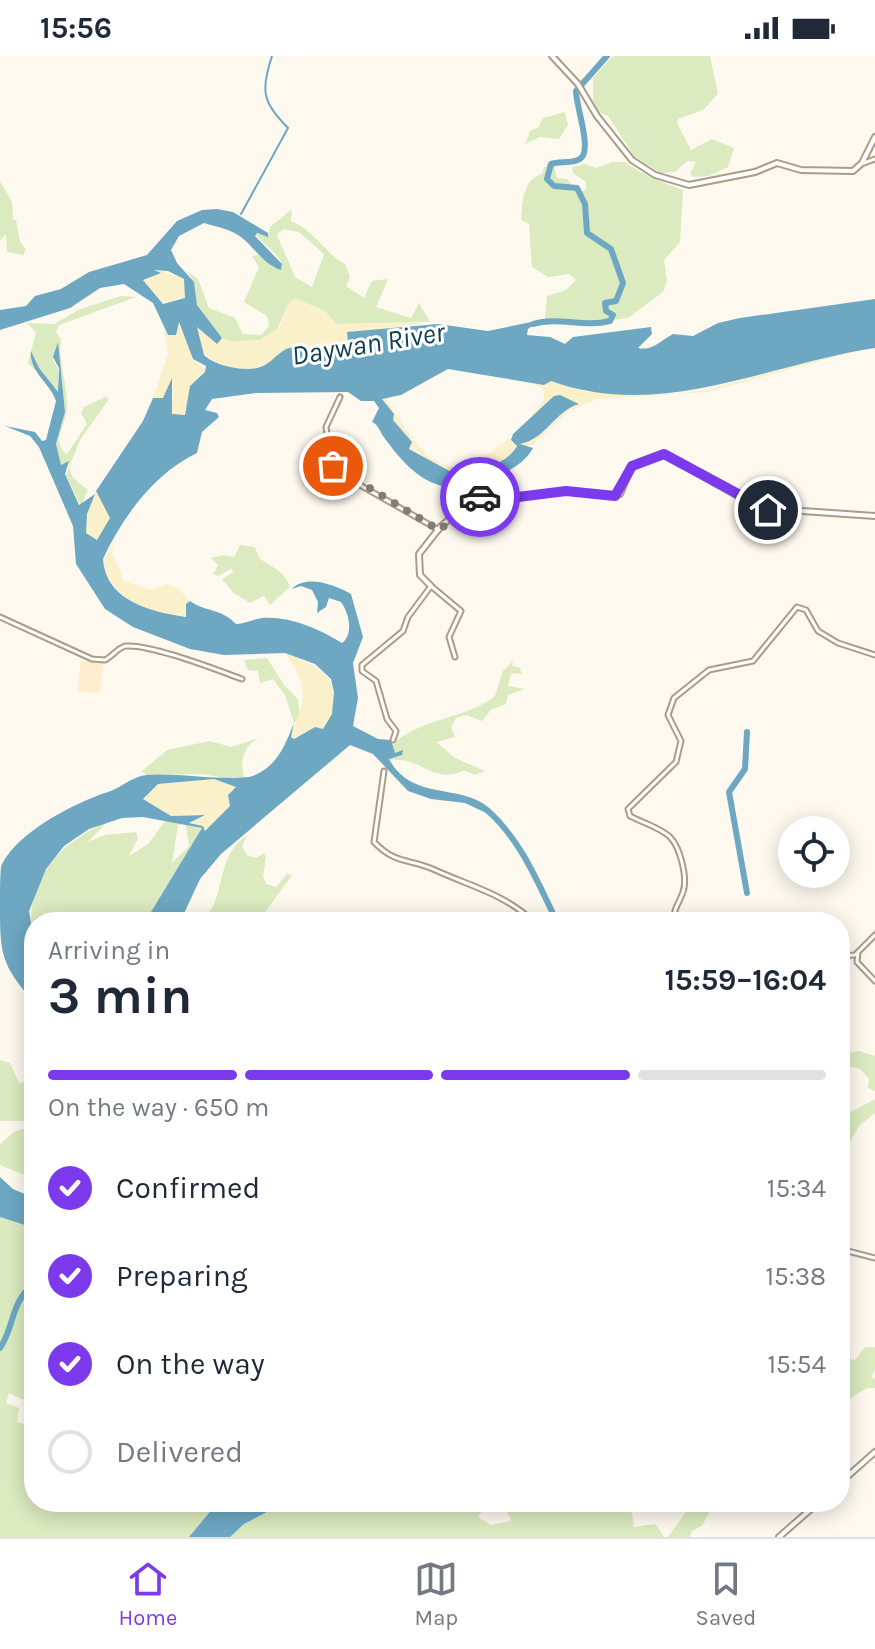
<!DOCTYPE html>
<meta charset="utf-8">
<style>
body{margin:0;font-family:Karla,sans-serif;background:#f6f6f7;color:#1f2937;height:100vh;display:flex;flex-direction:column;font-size:30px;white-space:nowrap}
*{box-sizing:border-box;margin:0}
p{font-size:26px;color:#747a83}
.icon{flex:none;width:44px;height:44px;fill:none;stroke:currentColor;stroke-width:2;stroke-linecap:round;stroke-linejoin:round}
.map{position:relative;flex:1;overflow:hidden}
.side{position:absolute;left:24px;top:856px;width:826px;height:600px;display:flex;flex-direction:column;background:#fff;border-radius:32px;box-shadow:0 4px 20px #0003}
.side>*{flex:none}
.buttons{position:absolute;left:778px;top:760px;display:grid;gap:16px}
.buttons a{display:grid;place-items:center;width:72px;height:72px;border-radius:50%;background:#fff;box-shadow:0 4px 20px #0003;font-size:40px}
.pin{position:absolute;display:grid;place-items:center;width:68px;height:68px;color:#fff;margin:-34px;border:4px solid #fff;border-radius:50%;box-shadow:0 2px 8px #0007}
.courier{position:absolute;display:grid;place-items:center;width:80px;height:80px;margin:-40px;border:6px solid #7c3aed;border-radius:50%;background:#fff;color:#222;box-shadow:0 2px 10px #0007}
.headline em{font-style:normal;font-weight:700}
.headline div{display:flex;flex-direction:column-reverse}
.headline{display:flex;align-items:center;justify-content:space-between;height:136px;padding:0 24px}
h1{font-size:52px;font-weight:700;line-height:60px}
.bar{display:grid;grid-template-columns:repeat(4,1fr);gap:12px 8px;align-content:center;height:96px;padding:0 24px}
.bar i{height:10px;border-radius:6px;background:#e0e1e3}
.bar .active{background:#7c3aed}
.bar p{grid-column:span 4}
ol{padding:0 24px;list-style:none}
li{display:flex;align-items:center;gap:24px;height:88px}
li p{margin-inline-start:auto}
li .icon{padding:8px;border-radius:50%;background:#7c3aed;color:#fff;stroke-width:4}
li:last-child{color:#747a83}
li i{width:44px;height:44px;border:4px solid #e0e1e3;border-radius:50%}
.status{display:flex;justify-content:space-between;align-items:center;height:56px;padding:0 40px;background:#fff;direction:ltr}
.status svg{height:22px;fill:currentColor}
.menu{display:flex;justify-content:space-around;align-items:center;height:112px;border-top:2px solid #e0e1e3;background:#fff;font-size:22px;color:#747a83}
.menu a{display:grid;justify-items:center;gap:4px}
.menu .active{color:#7c3aed}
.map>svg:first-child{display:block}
</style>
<div class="status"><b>15:56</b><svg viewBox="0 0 49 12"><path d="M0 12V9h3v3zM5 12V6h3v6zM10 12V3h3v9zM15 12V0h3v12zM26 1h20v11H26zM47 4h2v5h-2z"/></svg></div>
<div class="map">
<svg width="875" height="1481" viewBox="0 0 875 1481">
<rect width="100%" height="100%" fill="#fef9ef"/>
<path fill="#ffedce" d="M81 605 103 606 100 637 77 635Z"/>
<path fill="#dbeabf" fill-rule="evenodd" d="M613 0H710L718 38 703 54 678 63 677 67 691 94 712 83 734 92 728 111 709 120 693 121 690 117 696 106 687 105 675 116 661 117 635 101 608 60 597 55 593 46V22Z
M565 56 568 69 559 83 540 81 525 88 531 74 538 72 543 62Z
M612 106H624L651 122 683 134 680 186 664 204 667 224 663 236 628 262 586 267 545 263 547 240 566 234 576 224 569 218 548 221 532 211 529 168 521 164C523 145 522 124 542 118L544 111 554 109 557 122 567 123C573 129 575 138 586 134V126L573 117 572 111 584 108 596 112Z
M0 125 12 146 13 163 16 164 20 185 26 194 23 199 7 196 6 178 0 184Z
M292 153 291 165C317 176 324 197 345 208L350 221 346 230 364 242 372 225 388 223 376 251 411 262 419 247 430 266 336 268C325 252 308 245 289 247L277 274 260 284 229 286 222 282 197 249 194 226 187 215 198 223 209 252 235 262 243 278 261 279 269 270 267 260 244 246 259 211 252 200 258 199 276 212 282 211 280 203 255 178 268 179 270 171ZM283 173 299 176 324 198 312 231 295 221 277 179Z
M121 240 136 241 59 269 56 276 61 284C58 307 68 330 67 353 66 370 50 387 67 398L87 368 81 357 84 351 105 341 109 343 80 384 69 412 73 422 88 434 81 450 66 420 70 407 61 410 56 388 65 356 58 289 53 304 58 312V337L39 312 32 296 36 315 28 307 36 276 27 267 54 268 80 253Z
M240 489 255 491 259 502C272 511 285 515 290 531L270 549 264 540 250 547 234 537 222 523 234 516 231 513 218 520 213 518 218 509 211 502 223 499 234 501Z
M267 602 284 629 298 643 300 661 294 667 285 639 273 623 260 627 258 615 248 614 244 604Z
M513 605 512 610 519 611 522 618 511 617 508 630 525 633 508 639 506 648 491 654 482 665 467 659 456 662 451 671 455 681 436 686 455 702 485 715 475 719 464 714C433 730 422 700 390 704L391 698 402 700 392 696V689C421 661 465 664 495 640L503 615Z
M259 682C243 691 240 704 244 721L237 724 202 718 146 719 142 715 167 694 210 685 231 691Z
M166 764 183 769H178L172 807 189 790 186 769 204 773 145 866H34V883C20 828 60 786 107 766L88 786 105 779 136 776 138 782 129 800 148 788Z
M247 780 242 790 247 799 256 802 264 797 266 801 263 820 266 828 276 831 287 818 292 819 258 866H200C228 846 214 798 247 780Z
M859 995 875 1000V1035L868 1032 869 1023 860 1013 849 1010 840 1015V999Z
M0 1004 10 1007 19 1027 34 1025V1043L27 1051 34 1065H0Z
M875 1043V1057L859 1070 845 1095 840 1096V1062Z
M34 1069V1128L27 1120 0 1109V1088L14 1076Z
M0 1161 34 1172V1340L28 1339 24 1344 9 1337 6 1347 19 1352 17 1366 34 1371V1446H218L189 1481H0Z
M865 1291H875V1314L871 1321 875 1323V1332C861 1330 854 1345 840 1346V1301L855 1304Z
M286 1446H480L484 1452 478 1461 491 1469 511 1465 503 1446H630L634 1471 655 1468 664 1481H230L244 1468Z
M693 1446H715L702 1470 692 1475 690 1481H668Z"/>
<path fill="#faf0ca" d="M156 213 185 223V242L162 246 143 224 152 220Z
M295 242 326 256 336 268 423 267 381 275 347 276 348 287C330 298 314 287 294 291 281 294 274 306 263 310 236 319 188 305 198 269L217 288 222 282 233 286 260 284 280 271 289 247Z
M178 265 193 303 206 314 190 330 187 357 178 361 172 358 173 327 163 342H153L168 298 164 276 176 278Z
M846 295 852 296 708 336 597 343 568 356 533 389 518 391 546 375 567 352 578 349 555 340 532 360C538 348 547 348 543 333L532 327 551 325 588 336 675 338 710 333Z
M388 342 387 346C408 372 430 425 473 407 487 401 498 389 511 382L517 392C504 407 466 424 447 415 433 410 422 396 409 393L412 386 392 364 381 343Z
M96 435 110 462 97 485 86 477 88 455Z
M113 486 112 497 124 525 152 534 166 528 179 533 190 545 186 548 187 560C152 562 113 544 103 508Z
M285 597C322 610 355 632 323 673L315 671 294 683 291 679C305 643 310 631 285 597Z
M214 723 236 731 230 736V750L204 776 200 769 189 767 203 761 199 758 171 760 143 743 158 728Z"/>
<path fill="#6da7c2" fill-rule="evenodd" d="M217 153 233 156 268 177V181L257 177 255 180 282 208 281 214C263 208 255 192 241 181 230 173 217 171 204 167L179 180 171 194 177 207 194 226 197 249 222 282 217 288 197 271 204 299C216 311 254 319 268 307 277 301 282 292 294 291 313 290 331 297 348 287L347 276 438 268 488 275 541 264 528 273 527 279 550 281 565 288 573 281 651 271 652 278 638 292C653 295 660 285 673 278L693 280 718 267 740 262 875 243V292C767 308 662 365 551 325L544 329 448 313 401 339 382 343 394 358 393 364 412 386 409 393 455 418C476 413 505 411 517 390L511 384 513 378 554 340 560 339 579 348C555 355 546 383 520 388L533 392C525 407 509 415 494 422 445 445 416 425 386 384 380 377 379 369 372 366L379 352 374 345H361L348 336 256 337 212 343 205 354 217 357 219 361 202 376 197 397C153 418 122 462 103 503 106 546 153 556 186 561V548L190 545C207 557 219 551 236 568 245 568 253 563 262 562 290 560 319 573 342 587 354 578 349 557 341 546L329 542 326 551 317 557 318 546 312 534 301 530 292 533C306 518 335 529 351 538L363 581 353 607 358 642 353 670 378 683 391 684 395 697 403 694 402 699 389 703C415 751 471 721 499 763L465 747 431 743 408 735 373 698 350 689 221 798 200 823 180 866H145L202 772 143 761 122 762 89 773 64 790 46 813 29 855 34 883V946C0 908 0 897 0 847 0 837 0 821 1 811 15 777 76 746 108 736 122 731 133 720 147 719 174 716 239 727 255 719 278 709 285 689 294 667L291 681 294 683 315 671 323 673 332 658 334 636 331 623 315 608 285 597 224 599 190 593 133 571 105 553 76 508 73 470 39 391 30 380 5 370 35 376 42 385 46 384 56 345C50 327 29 316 31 295L39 312 58 336 59 312 53 301 58 286 65 356 56 388 61 409 69 405 65 418 79 449 95 438 87 458 86 477 97 484 110 462 96 435 143 365 153 342H163L172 322V358L185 359 190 330 205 316 206 310 193 303 179 266 176 279H168L153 247 124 228 100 232 70 252 0 274V254L26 250 35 240 61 233 89 216 147 199 177 165 202 154ZM154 214 168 215 184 223 185 242 163 248 143 224 161 217ZM214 723 236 731 228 739 230 750 205 775 203 770 189 767 205 759 171 760 143 743 158 728Z
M0 1121 13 1133 34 1142V1172L0 1161Z
M218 1446H286L244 1468 230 1481H189Z"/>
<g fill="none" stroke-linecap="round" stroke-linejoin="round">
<path stroke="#6da7c2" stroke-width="2" d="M241 158 288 72C263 46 260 36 272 0"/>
<path stroke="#6da7c2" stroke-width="6" d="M533 268C559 260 584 272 610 265L613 259 606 255 605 247 616 245 623 227 611 193 587 177 585 148 577 132 554 130 547 123 551 108C559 105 575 108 581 102 592 93 576 50 576 35L607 0
M488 755C521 784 538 827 557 866
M747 837 729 736 745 713 747 676
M0 1292C15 1270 10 1246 34 1228"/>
<g stroke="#aa9d87" stroke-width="7">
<path id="street" d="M864 107 875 103
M340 341 326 371 331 408 351 424 439 474
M0 561 92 603 105 604C113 600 118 591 126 590 151 588 217 614 242 623
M393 684 396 675 387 663 376 625 362 615V609L403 575 408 561 431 530 461 555 449 581 455 601
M384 715 374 786C396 809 409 802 435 814 470 830 505 838 534 866
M821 865V866
M674 866C673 852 679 848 683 836 688 822 680 791 670 781 661 772 641 766 630 760L628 753 676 706 681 685 668 659 674 642 709 614 753 605 797 551 806 554 818 575 838 587 875 599
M858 896 857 906 875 925
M840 900 855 899 875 879
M840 1193 875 1202"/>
</g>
<g stroke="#aa9d87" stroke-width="8">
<path id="secondary" d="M552 0 578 28 597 60 632 104 655 119 689 129 755 116 777 107 801 114 853 115 862 107 875 81
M431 530 420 519 419 498 441 470 476 442 518 441 566 435 615 440 620 438 632 410 664 398 759 452 875 460
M840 1427 875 1396
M779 1481 819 1446"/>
</g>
<use href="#street" stroke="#fff" stroke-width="3"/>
<use href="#secondary" stroke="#fff" stroke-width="4"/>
</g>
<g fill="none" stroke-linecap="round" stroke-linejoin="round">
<path stroke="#827e74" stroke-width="8" stroke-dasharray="0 14.4" d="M333 410 439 474 480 441"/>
<path stroke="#7c3aed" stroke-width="10" d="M480 441H518L566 435 615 440 632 410 664 398 768 454"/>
</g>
<g text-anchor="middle" stroke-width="6" stroke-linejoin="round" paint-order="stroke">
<g font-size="28" font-style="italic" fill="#0d3f53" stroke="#fff">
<text transform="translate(368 287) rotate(-9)" y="10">Daywan River</text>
</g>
</g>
</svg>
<div class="buttons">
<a><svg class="icon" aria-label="locate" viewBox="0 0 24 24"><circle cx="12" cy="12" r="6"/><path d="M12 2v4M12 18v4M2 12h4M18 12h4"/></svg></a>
</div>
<div class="pin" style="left:333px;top:410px;background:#ea580c"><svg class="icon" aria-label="bag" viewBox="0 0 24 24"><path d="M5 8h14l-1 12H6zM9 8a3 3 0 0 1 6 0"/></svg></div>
<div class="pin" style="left:768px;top:454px;background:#1f2937"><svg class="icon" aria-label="home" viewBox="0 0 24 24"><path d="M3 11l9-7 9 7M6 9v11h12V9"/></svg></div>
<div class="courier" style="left:480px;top:441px"><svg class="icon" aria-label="car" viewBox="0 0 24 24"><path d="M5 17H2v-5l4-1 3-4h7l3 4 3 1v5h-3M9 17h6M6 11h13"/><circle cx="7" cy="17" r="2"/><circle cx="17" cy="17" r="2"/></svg></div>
<section class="side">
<div class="headline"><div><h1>3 min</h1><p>Arriving in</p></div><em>15:59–16:04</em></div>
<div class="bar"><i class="active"></i><i class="active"></i><i class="active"></i><i></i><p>On the way · 650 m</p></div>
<ol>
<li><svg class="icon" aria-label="check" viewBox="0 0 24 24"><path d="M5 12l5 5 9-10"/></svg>Confirmed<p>15:34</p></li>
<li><svg class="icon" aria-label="check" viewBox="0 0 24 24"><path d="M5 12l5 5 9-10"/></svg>Preparing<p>15:38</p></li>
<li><svg class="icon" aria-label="check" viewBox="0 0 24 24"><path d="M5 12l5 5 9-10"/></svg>On the way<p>15:54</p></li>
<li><i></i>Delivered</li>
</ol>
</section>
</div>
<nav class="menu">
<a class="active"><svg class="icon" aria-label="home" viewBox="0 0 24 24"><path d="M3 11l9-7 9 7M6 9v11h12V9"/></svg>Home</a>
<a><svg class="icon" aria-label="map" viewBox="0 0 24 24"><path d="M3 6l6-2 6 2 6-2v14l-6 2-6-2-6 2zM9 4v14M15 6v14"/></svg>Map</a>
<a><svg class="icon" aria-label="saved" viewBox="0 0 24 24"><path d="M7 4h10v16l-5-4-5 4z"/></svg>Saved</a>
</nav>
